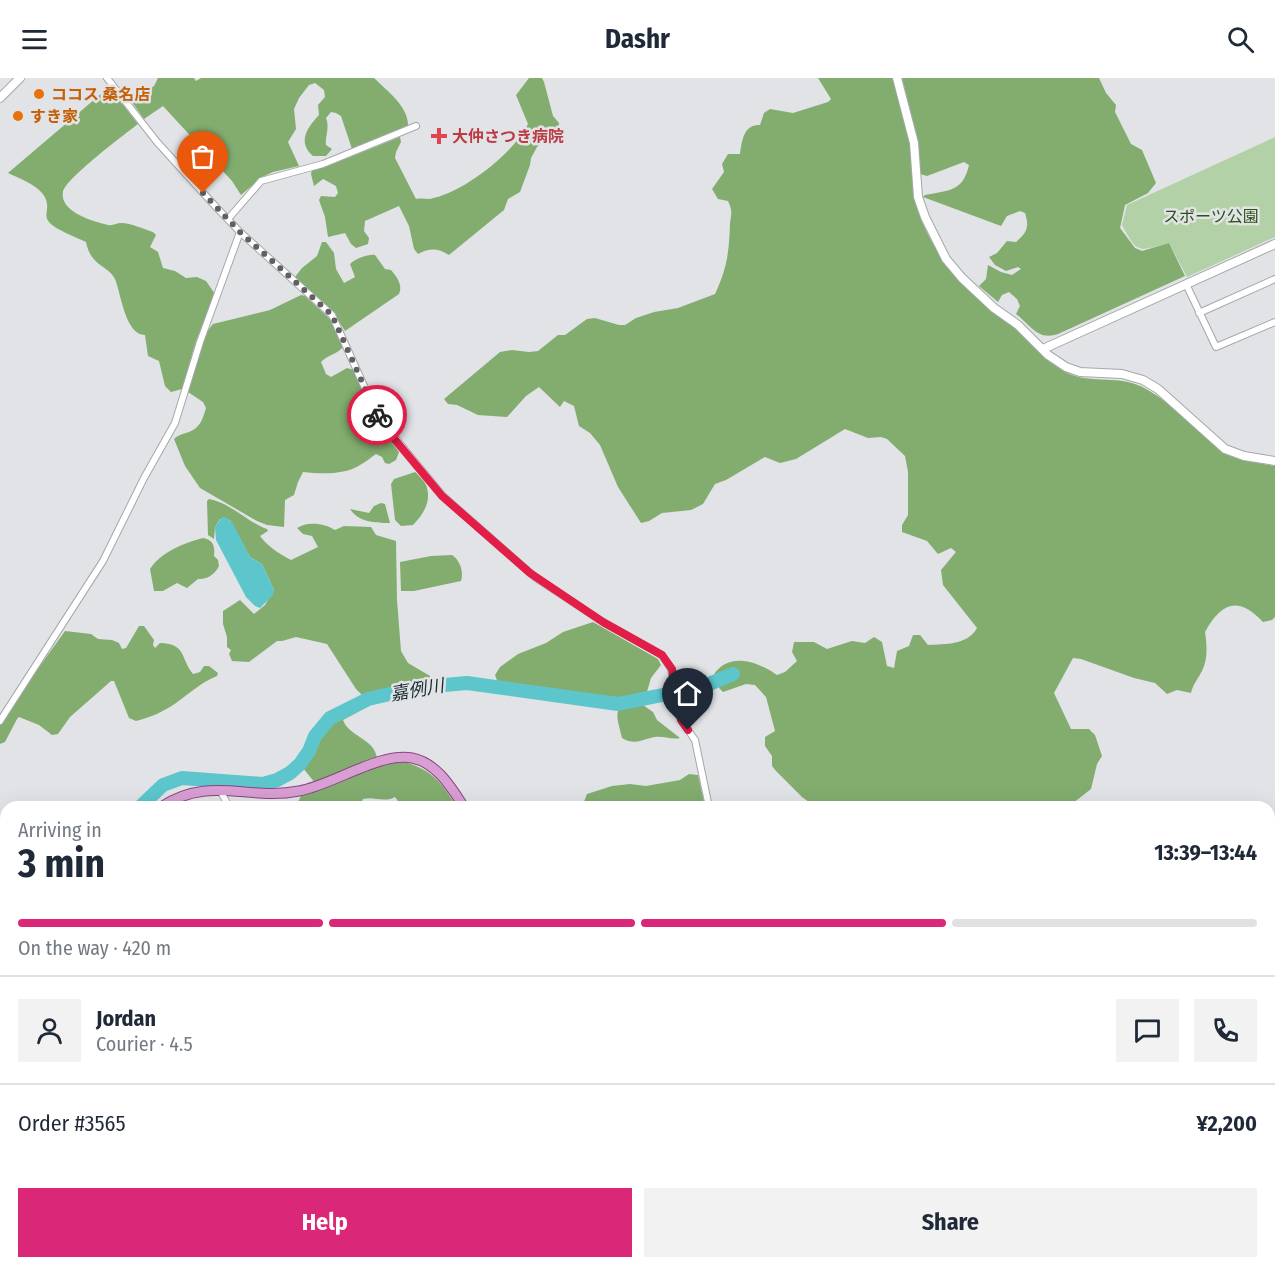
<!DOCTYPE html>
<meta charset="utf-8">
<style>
body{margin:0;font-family:"Fira Sans Condensed","Noto Sans JP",sans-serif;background:#f2f2f3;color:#1f2937;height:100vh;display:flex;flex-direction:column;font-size:22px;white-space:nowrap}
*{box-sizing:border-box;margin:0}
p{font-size:20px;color:#747a83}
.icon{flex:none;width:33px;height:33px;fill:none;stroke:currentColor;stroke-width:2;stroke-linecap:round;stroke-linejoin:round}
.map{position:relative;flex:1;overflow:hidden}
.sheet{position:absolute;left:0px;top:723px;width:1275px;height:468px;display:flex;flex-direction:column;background:#fff;border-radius:18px 18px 0 0;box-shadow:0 6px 24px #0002}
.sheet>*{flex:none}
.pin{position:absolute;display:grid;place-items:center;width:51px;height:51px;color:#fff;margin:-62px -26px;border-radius:50% 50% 50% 0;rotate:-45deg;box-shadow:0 0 6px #0007}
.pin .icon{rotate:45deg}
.courier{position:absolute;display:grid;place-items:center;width:60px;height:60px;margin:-30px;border:4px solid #e11d48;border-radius:50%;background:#fff;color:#222;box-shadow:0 2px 8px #0007}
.overview em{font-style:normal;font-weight:700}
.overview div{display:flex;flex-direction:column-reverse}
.overview{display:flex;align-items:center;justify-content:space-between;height:102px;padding:0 18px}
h1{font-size:39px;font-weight:700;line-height:45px}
.bar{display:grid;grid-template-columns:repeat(4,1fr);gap:9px 6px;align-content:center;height:72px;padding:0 18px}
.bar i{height:8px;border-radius:4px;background:#e0e1e3}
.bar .selected{background:#db2777}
.bar p{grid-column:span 4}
.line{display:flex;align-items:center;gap:15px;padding:0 18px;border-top:2px solid #e0e1e3}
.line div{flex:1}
.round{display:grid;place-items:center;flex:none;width:63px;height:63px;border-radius:0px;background:#f2f2f3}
.action{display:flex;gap:12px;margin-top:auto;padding:12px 18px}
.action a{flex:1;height:69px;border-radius:0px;background:#db2777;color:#fff;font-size:24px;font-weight:700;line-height:69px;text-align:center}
.action a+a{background:#f2f2f3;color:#1f2937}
header{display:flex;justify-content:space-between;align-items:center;height:78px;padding:0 18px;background:#fff;font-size:27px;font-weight:700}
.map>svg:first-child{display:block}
</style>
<header><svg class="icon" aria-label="menu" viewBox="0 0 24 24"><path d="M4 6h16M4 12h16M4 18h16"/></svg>Dashr<svg class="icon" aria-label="search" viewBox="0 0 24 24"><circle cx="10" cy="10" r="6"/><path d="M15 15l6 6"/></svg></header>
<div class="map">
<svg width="1275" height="1191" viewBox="0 0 1275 1191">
<rect width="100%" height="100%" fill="#e1e3e7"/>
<path fill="#b3d1a6" d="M1275 59V159L1187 199 1169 165C1138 173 1138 177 1122 147L1127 127Z"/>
<path fill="#82ad6f" d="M158 0H194L196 3 201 0H374C387 13 410 29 408 50L352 71 341 38 336 35 331 34 326 40C330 50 325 57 326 67L332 71 326 78H313C297 64 307 50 319 37L318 27 325 19 324 12 315 5 309 7 299 20 294 31 296 51 288 64 299 88 273 94 262 99 241 117 232 103 163 28 144 41 132 24 154 8Z
M529 0H542L544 4 553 38 559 45 558 53 545 61 537 69 531 80 530 87 520 114 508 121 504 132 449 177C437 170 430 170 418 176L414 171 409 148 399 128 365 143 364 153 369 160 368 166 356 170 351 166 345 155 328 159 325 139 319 122 321 118 335 119 338 115 336 108 323 101 314 108 311 96 312 92 330 87 400 59 401 64 396 74 395 80 416 121C421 120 425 121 430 121 463 115 513 76 528 46L516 17Z
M818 0H893C899 22 906 44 910 66 914 89 910 112 918 134 934 176 961 209 997 237 1004 243 1012 247 1019 253 1037 270 1050 289 1075 298 1099 305 1122 297 1146 311 1175 327 1200 357 1228 377L1242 382 1275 388V539L1272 542 1263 544C1238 517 1221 525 1205 554 1207 567 1208 581 1202 593 1198 601 1193 606 1191 615L1177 612 1167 616 1155 605 1134 600 1081 581 1073 580 1054 615 1071 651H1089L1095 657 1102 678 1097 686 1091 711 1068 729H816L802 719 776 693 772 688V678L765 668V659L775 653 766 619 755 607 746 606 723 614 719 610 720 606H726V602L733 596 723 597 721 594 717 599 714 596C730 573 759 584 777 597L785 594 797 583 792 574 794 564H814L827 571 852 563 865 565 874 559 882 564 887 588 894 590 897 573 909 568 913 557H920L928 567C945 566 968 567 977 550L943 507 941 492 956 474 951 470 938 476 927 463 902 454V447L908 437V394L905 378 887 361 881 359 868 360 845 351 796 381 780 385 765 379 726 402 715 406 703 426 691 432 662 435 649 443 641 445 618 409 600 367 590 355 579 348 574 328 564 323 560 329 539 309 526 318 507 339 478 337 457 327 448 326 444 321 500 274 512 272 529 274 538 273 558 257H565L587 241 595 240 619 247H625L636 240 654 234 678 230 715 216C727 191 729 174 730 146 731 136 733 133 728 123L718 121 712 111 724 94 722 86 728 76H740C742 62 744 46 760 47L764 35 770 31 793 35 828 24 831 21Z
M902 0H1099L1106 15 1116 27 1115 34 1131 66 1142 72 1156 105 1148 115 1125 127 1120 150 1135 170 1142 173 1169 165 1185 198 1058 256C1037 263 1031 247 1016 236L1020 228 1017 221 1009 214 1002 217 998 224 979 208 986 201 988 187 1001 194 1012 197 1021 191 1018 189 1006 193 995 187 989 179 997 175 1007 163 1016 164C1026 155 1030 150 1025 135L1020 133 1007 138 1001 148 923 119 925 117C949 112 963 114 969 87L964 84 927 98 920 96 918 62Z
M109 9 138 46C125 56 65 101 63 114 59 134 94 144 108 147 113 148 117 145 121 145 131 145 143 151 153 154L156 157 150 169 158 174 163 190 175 193 186 200 197 199 206 203 215 216 196 263 182 311 171 314 165 308 159 283 148 278 145 257C125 257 121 215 115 201 108 187 91 189 86 164 78 160 54 151 49 144 44 138 48 133 47 126 46 110 21 101 8 95Z
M322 164H326L334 175 336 191 344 205 355 199 350 186C355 181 368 176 375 177L385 191 391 192C397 199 403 207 399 216L345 253 335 237 295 199 302 190 317 178Z
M301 217 305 218 331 242 343 269C338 276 327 277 321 284L326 296 331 299 347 290 354 292 367 325 364 336 369 343 384 354 399 374 396 382 389 386 385 385 382 379 376 376C370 380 366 384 360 387 345 397 321 396 303 394L298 404 294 417 285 422 284 449 267 447 257 443 200 410 185 388 174 361C180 355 187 356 193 352 201 348 204 337 206 330L203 324 188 314 206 255 213 246 270 232Z
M415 394C419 398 426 404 427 410 431 424 423 437 413 447L401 448 395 442 391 406 394 401Z
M209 421C231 425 247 444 267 451L268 453 260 458C268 469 280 476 291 482L318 469 312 458 303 456 297 450C307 443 325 445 335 452L344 448 371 449 376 457 396 463 397 522 401 573 408 585 430 598 428 604 365 620 356 611 327 566 296 559 282 563H277L249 584 232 583 229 576 231 572 227 569V559L223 546V533L240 522 254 536 265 527 274 512 262 486 250 479 230 442 220 441 215 449 214 461 208 457 207 423Z
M381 425 385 426 390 445C375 445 358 444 350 431L369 435 374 428Z
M203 460C214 462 215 469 214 478L218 482 219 488C215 496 207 502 198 501L187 510 177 505 163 513H154L150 491C161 474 184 465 203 460Z
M452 477C460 482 464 494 461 503L414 513H401L400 484 431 478Z
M593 544 658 581 661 587 651 600 646 617 626 623H613L498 605 495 597 500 589 518 576 546 565 563 554Z
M139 548H144L154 562 153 567 155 570 160 565C187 566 180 580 193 596L200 594 204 588H209L218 595 217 598C200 605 190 615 176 625 163 634 151 639 136 643L129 640 114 603H111L70 639 58 656 52 657 39 647 19 639 17 641 5 664 0 666V647L4 638 65 553 91 556 98 561 112 562 119 565 122 571 126 570Z
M403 616 405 618 371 627 343 642C349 659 374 660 377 680L315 705 303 690 305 686C311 677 314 666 320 657 336 629 375 624 403 616Z
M640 625 653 634 657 642 680 660C671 662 664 658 655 659 643 661 635 668 622 660 616 635 611 628 640 625Z
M404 684C429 691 439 701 453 723L452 727 445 729H396L398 723 395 719C384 725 374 718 363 721L359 729H301L298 724 301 718C335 708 367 687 404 684Z
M689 696 698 697 705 729H582L587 716 612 708 630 706 646 708 680 702Z
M1275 1047V1134L1269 1124V1049Z
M6 1086V1185H126L113 1186 107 1189 99 1187 86 1191H5L0 1189V1090Z
M192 1185H290V1191H216L215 1188C207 1187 202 1191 195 1191Z
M343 1185H595L590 1191H327L339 1190Z
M953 1185H1093L1095 1191H955Z"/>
<path fill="#5dc6cd" d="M222 439H225L232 444 250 479 262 486 274 512 273 517 260 530 255 528 246 519 216 462 215 449Z"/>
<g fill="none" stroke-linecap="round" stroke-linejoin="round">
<path stroke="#5dc6cd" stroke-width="2" d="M0 1088 6 1084
M320 1191 322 1185"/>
<path stroke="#5dc6cd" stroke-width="14" d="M140 729 163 707 182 700 263 706 277 702 290 695 300 686 309 673 315 658 330 640 368 621 421 609 467 605 618 626 702 609 733 596
M0 851 6 841"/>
<g stroke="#a5a7ab" stroke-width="8">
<path id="street" d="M107 0 157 64 216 129 240 154 332 237 378 339 443 418 536 500 603 544 662 577 671 591 681 642 695 662 709 729
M228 141 261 103 323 86 416 48
M1186 206 1216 269 1275 244
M1199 235 1275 201
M0 643 103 483 144 400 175 345 200 264 240 154
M220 712 229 729
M0 789 6 796
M0 945 6 942
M6 1020 1 1033 6 1049
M0 1082 6 1075
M1269 1168 1275 1180"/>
</g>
<g stroke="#a5a7ab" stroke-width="10">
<path id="secondary" d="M897 0 914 65 918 119 925 139 946 181 962 200 994 230 1018 247 1048 277 1066 289 1080 294 1122 296 1143 302 1158 311 1225 371 1244 378 1275 383
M0 20 20 0
M1043 271 1275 166
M1269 789 1275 787
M921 1191 925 1185"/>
</g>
<g stroke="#86467f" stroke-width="11">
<path id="primary" d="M161 729C209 697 248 723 299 713 333 707 379 674 412 680 437 685 451 709 464 729
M0 874 6 866
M727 1185 731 1191"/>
</g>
<use href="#street" stroke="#fff" stroke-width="6"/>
<use href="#secondary" stroke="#fff" stroke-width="8"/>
<use href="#primary" stroke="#d99ed3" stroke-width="9"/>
</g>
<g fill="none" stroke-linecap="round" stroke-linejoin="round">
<path stroke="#606063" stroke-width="6" stroke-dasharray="0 10.8" d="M203 115 240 154 332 237 377 337"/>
<path stroke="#e11d48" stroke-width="8" d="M377 337 386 351 442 418 530 495 603 544 662 577 672 591 681 642 688 652"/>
</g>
<g fill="#e8710a" stroke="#e1e3e7" stroke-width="2">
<circle cx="39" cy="16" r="6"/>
<circle cx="18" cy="38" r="6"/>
</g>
<path fill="#e0444e" stroke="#e1e3e7" stroke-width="2" d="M436 49h6v6h6v6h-6v6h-6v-6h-6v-6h6z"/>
<g text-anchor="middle" stroke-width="5" stroke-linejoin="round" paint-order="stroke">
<g font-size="16" font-weight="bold" fill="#c56008" stroke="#e1e3e7" text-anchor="start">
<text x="51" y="22">ココス 桑名店</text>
<text x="30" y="44">すき家</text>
</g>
<g font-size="16" font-weight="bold" fill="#be3a42" stroke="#e1e3e7" text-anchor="start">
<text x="452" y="64">大仲さつき病院</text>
</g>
<g font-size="16" fill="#2a5214" stroke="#e1e3e7">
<text x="1211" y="144">スポーツ公園</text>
</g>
<g font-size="18" font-style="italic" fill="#192d2e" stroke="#e1e3e7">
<text transform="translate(417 612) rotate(-10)" y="6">嘉例川</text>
</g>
</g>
</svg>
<div class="pin" style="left:203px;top:115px;background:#ea580c"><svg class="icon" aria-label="bag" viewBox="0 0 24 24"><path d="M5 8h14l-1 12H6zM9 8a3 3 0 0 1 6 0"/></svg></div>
<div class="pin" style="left:688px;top:652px;background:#1f2937"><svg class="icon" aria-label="home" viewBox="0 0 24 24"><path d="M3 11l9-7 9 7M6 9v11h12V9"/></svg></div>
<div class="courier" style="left:377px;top:337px"><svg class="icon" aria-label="bike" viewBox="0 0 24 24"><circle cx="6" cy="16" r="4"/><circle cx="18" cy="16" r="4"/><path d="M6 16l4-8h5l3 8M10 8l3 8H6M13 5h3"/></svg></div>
<section class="sheet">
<div class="overview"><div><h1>3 min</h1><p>Arriving in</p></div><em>13:39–13:44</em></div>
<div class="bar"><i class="selected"></i><i class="selected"></i><i class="selected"></i><i></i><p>On the way · 420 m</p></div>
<div class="line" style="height:108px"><a class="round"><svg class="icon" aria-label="person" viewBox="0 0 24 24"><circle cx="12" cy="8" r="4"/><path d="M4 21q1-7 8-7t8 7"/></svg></a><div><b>Jordan</b><p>Courier · 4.5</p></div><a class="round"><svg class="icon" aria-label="chat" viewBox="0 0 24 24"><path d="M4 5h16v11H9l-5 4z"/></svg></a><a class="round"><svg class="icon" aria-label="phone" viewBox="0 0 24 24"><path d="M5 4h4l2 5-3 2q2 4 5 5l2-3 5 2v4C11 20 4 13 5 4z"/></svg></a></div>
<div class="line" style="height:78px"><div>Order #3565</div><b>¥2,200</b></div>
<div class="action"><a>Help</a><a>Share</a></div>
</section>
</div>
